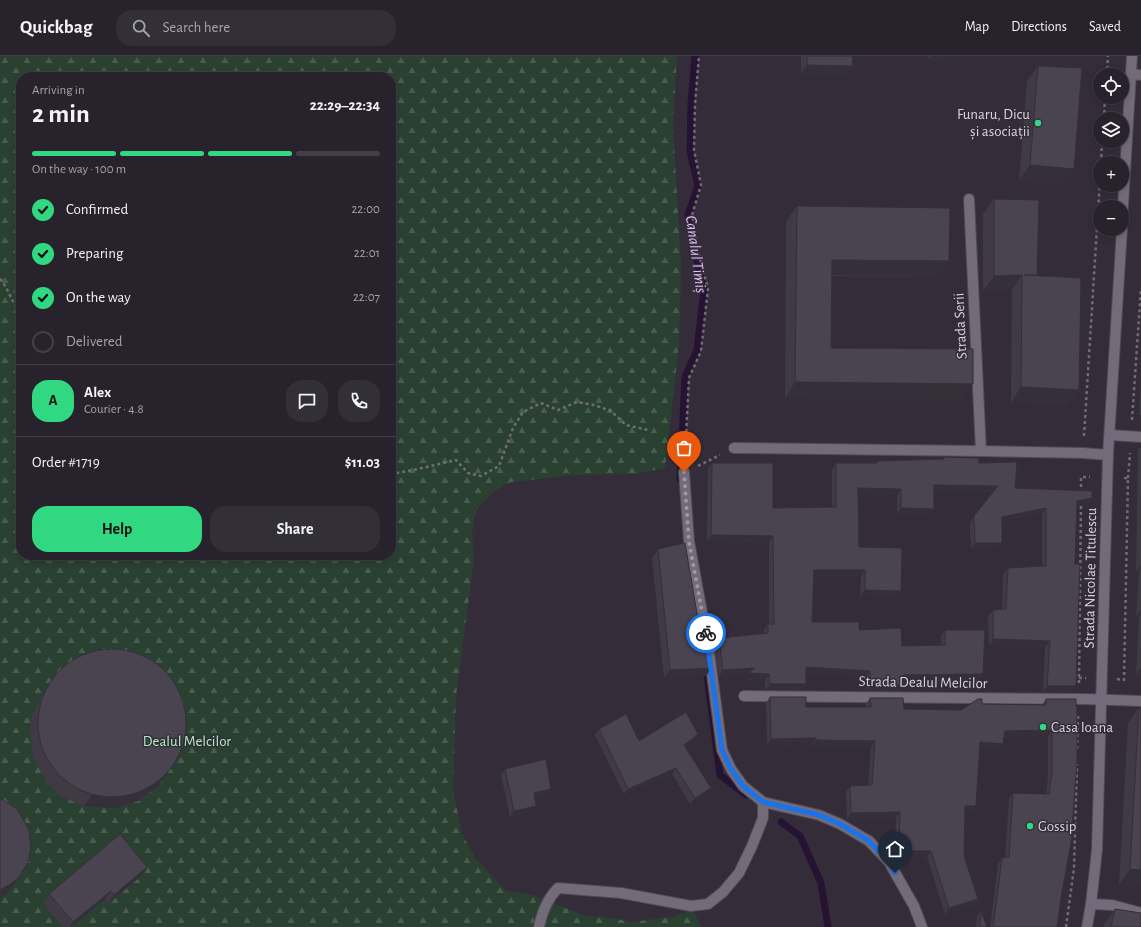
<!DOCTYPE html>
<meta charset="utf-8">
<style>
body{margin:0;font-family:"Alegreya Sans",sans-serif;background:#332f37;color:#f1f3f6;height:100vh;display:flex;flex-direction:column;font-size:15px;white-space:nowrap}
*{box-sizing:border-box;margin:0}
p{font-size:13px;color:#a4a4a9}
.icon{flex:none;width:22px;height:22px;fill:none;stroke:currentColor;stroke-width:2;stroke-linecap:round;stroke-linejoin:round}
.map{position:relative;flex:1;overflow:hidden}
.details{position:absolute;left:16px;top:16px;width:380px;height:488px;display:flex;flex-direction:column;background:#27222b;border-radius:16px;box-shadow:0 2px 6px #0003,0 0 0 1px #433f47}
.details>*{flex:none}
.buttons{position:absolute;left:1093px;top:12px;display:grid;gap:8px}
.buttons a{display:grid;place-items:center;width:36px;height:36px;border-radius:50%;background:#27222b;box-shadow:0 2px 6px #0003,0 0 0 1px #433f47;font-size:20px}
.pin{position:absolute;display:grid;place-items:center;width:34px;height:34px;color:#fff;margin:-41px -17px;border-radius:50% 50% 50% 0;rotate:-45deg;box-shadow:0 0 4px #0007}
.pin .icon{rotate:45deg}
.courier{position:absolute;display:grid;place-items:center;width:40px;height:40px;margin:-20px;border:3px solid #1a73e8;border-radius:50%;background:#fff;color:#222;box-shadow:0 1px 5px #0007}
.summary em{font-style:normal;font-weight:700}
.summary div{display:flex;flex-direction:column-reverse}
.summary{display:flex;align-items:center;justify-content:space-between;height:68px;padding:0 16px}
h1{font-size:26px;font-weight:700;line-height:30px}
.bar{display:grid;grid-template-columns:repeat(4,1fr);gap:6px 4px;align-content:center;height:48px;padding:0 16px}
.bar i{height:5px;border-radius:3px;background:#433f47}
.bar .on{background:#31d882}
.bar p{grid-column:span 4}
.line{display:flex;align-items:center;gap:10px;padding:0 16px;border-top:1px solid #433f47}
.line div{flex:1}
.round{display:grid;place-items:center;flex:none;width:42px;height:42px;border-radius:16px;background:#332f37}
ol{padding:0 16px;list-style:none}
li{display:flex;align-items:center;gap:12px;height:44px}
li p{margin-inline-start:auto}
li .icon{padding:4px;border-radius:50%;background:#31d882;color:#111;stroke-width:4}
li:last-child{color:#a4a4a9}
li i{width:22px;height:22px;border:2px solid #433f47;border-radius:50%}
.action{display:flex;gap:8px;margin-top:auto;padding:8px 16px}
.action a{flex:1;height:46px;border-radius:16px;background:#31d882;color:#111;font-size:16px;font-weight:700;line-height:46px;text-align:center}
.action a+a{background:#332f37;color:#f1f3f6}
header{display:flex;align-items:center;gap:24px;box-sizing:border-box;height:56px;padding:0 20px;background:#27222b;border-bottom:1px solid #433f47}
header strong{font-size:19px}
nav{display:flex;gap:22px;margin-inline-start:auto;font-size:14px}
.search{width:280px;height:36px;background:#332f37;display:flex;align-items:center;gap:10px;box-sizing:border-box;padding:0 14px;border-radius:16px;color:#a4a4a9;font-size:15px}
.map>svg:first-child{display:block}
</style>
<header>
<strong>Quickbag</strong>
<div class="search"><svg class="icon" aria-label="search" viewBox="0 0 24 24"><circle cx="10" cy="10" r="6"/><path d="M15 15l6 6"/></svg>Search here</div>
<nav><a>Map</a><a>Directions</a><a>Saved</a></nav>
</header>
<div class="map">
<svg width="1141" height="871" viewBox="0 0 1141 871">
<defs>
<pattern id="forest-firs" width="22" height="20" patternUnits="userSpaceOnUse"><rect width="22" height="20" fill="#2a4132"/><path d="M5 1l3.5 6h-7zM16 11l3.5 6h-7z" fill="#485c4f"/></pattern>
</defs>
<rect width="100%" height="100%" fill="#342d39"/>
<path fill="url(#forest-firs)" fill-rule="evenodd" d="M0 0H677L673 69 681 209 679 289 665 412 634 418 574 419 512 426 505 428 491 438 476 454 472 477 474 503 456 640 453 736 463 780 476 803 506 835 533 839 585 860 612 862 632 866 672 861 693 854 701 871H0ZM21 21H391V499H21Z"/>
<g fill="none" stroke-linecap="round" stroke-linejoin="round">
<path stroke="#261333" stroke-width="7" d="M680 423 685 321 697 294 704 234 694 193 688 159 698 130 690 95 691 48 695 0
M706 611 720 719 746 739
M781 766 800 780 821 827 828 871"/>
<g stroke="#504a54" stroke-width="12">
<path id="service" d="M969 143 981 395"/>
</g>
<g stroke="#504a54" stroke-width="12">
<path id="minor" d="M1131 18 1141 19
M1110 379 1141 381
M734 392 981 395 1083 397 1108 399
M684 416 689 485 709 595 722 694 731 713 743 730 763 746 819 759 840 768 869 785 889 806 914 850 922 871
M744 640 1083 643 1141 645
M1091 848 1112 849 1141 857
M539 871C542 856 547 843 558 832L621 837 691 850 708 848 723 836 739 817 752 790 763 762V746"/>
</g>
<g stroke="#504a54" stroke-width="12">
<path id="tertiary" d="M1122 166 1132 0
M1087 871 1091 848 1097 794 1108 399 1122 173"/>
</g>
<path stroke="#716b75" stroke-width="2.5" stroke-dasharray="3 3" stroke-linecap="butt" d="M1107 19 1108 0
M1104 63 1105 41
M1101 107 1102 85
M0 223 3 226 15 249 21 253
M1132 364 1141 232
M1084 380 1100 123
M685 400 689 322 701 295 708 233 697 192 692 159 701 129 694 94 695 48 699 0
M698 410 720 399
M391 420 397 417 418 413 456 404 468 417 481 420 499 410 513 372 523 356 541 347 558 354 577 346 594 349 611 355 626 369 648 374
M1128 422 1130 397
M1081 437V421H1090
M1079 622H1086
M1117 623 1124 624 1128 422H1123
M1079 627 1081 446
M1077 693 1078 660
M1066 871 1074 812 1077 708"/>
<use href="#service" stroke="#736b79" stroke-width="10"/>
<use href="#minor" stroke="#736b79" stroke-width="10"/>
<use href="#tertiary" stroke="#736b79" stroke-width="10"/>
</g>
<path fill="#403a45" d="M801 0H852L853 10 846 19 801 18Z
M928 0H948L941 6 929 4Z
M1038 10 1063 128 1019 125 1027 25Z
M994 143 1037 220 1068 350 1011 347 1012 234 983 235V158Z
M797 150 938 221 832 220 831 292 962 343 785 342 786 166Z
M1141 326V359H1139Z
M1141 391V620L1136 619 1139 560H1136L1139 516H1136L1138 394Z
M944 401 979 407 1015 432 1092 442 1088 448 1076 450 1072 636H1043L1045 591 989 589 988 560 993 554 1002 553 1003 518 1008 512 1042 510V458L1002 466 998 493H971L970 467 993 436 934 435V453L930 459 897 458V439L858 438 859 491 901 535 897 541 860 540 861 520H814L812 566 859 574 902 590 941 589V580L945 574 983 618 979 624 903 625V629L899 635H866L865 622 806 617 802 634H765V625L744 623 747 618 719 620 714 588 719 582 764 578V574L768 568H769V486L707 485 708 413 712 407 773 452 832 451V414L836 407H875L877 405 943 403Z
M658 493 701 581 706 620 664 622 652 502Z
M57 617 159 729 138 745 115 752 84 750 61 740 47 727 33 701 30 675 32 658 49 629Z
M770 641 806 651H866V648L870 642 904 653 961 654 982 648 1042 649 1046 643H1076L1062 836 1057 871H990L998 808 1002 802H1005L1009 743 1013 737 1046 738 1048 722V680L1004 681 1003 688 999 694 979 692 972 756H965L964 800 978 843 974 849 945 858 927 801H895L896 762 847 763 846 736 850 730 868 729 871 691 811 690V688L767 689 766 647Z
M1139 651 1141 652V830L1119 829 1128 667Z
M599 673 639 685 698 678 694 684 685 691 707 738 690 748 672 718 624 738 595 679Z
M505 713 547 739 535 742 531 755 510 761 501 719Z
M141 820 108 848 105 843 72 871H63L43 847 49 838Z
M1115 853 1141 871H1104V868Z
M981 854 987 871H976L977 860Z"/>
<path fill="#342f38" d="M932 0H948L941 6 929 4Z
M807 9 853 10 846 19 801 18Z
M1030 109 1074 113 1063 128 1019 125Z
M832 204 949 205 938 221 822 219Z
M1022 219 1012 234 983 235 994 220Z
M795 326 973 328 962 343 785 342Z
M1021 331 1079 334 1068 350 1011 347Z
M934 429 998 430 994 436 930 435Z
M858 432 901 433 897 439 854 438Z
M1092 442 1088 448 1072 451 1077 445Z
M901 452 934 453 930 459 897 458Z
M1046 452 1042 458 997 467 1002 461Z
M711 479 773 480 769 486 707 485Z
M975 487H1002L998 493H971Z
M1141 509V512L1139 516H1136Z
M814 514H865L861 520H810Z
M865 534 901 535 897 541 860 540Z
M1141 553V557L1139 560H1136Z
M993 583 1050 585 1045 591 989 589Z
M806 611 870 615 865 622 802 617Z
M712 612 706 620 664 622 670 614Z
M755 612 769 618 765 625 744 623 747 618 719 620 723 614Z
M1141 612V620L1136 619Z
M983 618 979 624 899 625 903 619Z
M770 628H806L802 634H765Z
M870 628 903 629 899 635H866Z
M1047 630H1076L1072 636H1043Z
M1052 674 1048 680 1001 681 1005 675Z
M698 678 694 684 680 695 684 689Z
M816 682 811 688 767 689 771 683Z
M816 684 875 685 871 691 811 690Z
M980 686 1003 688 999 694 976 692Z
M175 706 159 729 138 745 115 752 84 750 92 739Z
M676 712 672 718 624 738 628 733Z
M711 732 707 738 690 748 695 742Z
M551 733 547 739 530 743 534 737Z
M536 750 531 755 510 761 514 755Z
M965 750H976L972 756H960Z
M900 756 896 762 847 763 851 757Z
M899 795H931L927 801H895Z
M147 811 141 820 108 848 114 839Z
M1130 813 1141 814V830L1119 829Z
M19 821 11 832 4 840 0 842V834Z
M111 835 105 843 72 871H70L73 866Z
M978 843 974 849 945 858 949 852Z"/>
<path fill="#4a4350" stroke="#342f38" d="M807 0H852L853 10 807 9Z
M1038 10 1082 12 1074 113 1030 109Z
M994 143 1039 144 1037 219H1024L1081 222 1079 334 1021 331 1022 219 994 220Z
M797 150 950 152 949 205 832 204 831 292 973 293V328L795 326Z
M944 401 979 402V407L1017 406 1015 432 1092 435V442L1077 445 1075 508H1080L1076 630H1047L1050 585 993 583V554L1006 553 1008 512 1046 510V452L1002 461V487H975L974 460 998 430 934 429V453L901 452V433L858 432 859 491 902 492 901 535 865 534V514H814L812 566H859V574L901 572 902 590 945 589V574H985L983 618 903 619V629L870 628V615L806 611V628H770L769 618 748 617 755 612 723 614 719 582 768 577V568H774L773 480 711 479 712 407H773V452L836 451V407H877V405L944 403Z
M685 487 701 581 707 580 712 612 670 614 658 493Z
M38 667a74 74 0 1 1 148 0a74 74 0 1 1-148 0Z
M770 641H806V651H871L870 642H903L904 653 961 654 978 643H982V648L1046 649V643H1076V650H1077V704L1071 787 1062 836 1057 871H993L1002 802 1009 801 1013 737 1049 738 1052 716V674L1005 675 1003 688 980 686 976 750H965L964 800 978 843 949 852 931 795H899L900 756 851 757 850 730 872 729 875 685 816 684V682L771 683Z
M1139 651 1141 652V814L1130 813Z
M686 656 698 678 684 689 711 732 695 742 676 712 628 733 599 673 626 658 639 685Z
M546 703 551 733 534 737 536 750 514 755 505 713Z
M0 742 17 753 29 774 31 792 28 806 19 821 11 828 0 834Z
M120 778 147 811 114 839 111 835 73 866 49 838Z
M1115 853 1141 857V871H1111Z
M981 854 987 871H980Z"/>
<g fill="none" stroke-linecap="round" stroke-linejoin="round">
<path stroke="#9f99a2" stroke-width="4" stroke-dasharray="0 7.2" d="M684 416 689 486 706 577"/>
<path stroke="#1a73e8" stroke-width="5" d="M706 577 722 694 731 713 743 730 763 746 819 759 840 768 869 785 889 806 895 817"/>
</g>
<g fill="#31d882" stroke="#342d39" stroke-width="1.5">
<circle cx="1038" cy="67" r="4"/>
<circle cx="1043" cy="671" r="4"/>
<circle cx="1030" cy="770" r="4"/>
</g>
<g text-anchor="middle" stroke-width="3" stroke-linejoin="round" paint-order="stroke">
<g font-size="15" fill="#d8d3db" stroke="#342d39" text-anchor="start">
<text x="1030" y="63" text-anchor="end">Funaru, Dicu<tspan x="1030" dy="17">și asociații</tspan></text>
<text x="1051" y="676">Casa Ioana</text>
<text x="1038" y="775">Gossip</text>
</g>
<g font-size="15" fill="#d8d3db" stroke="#342d39">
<text transform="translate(960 270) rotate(-93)" y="5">Strada Serii</text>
<text transform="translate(1090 522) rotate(-89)" y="5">Strada Nicolae Titulescu</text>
<text transform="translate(923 626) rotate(1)" y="5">Strada Dealul Melcilor</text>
</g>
<g font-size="15" fill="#abf1c2" stroke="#342d39">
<text x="187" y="690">Dealul Melcilor</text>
</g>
<g font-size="16" font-style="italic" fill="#e3bfff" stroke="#342d39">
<text transform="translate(697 198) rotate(82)" y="6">Canalul Timiș</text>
</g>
</g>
</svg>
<div class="buttons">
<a><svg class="icon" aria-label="locate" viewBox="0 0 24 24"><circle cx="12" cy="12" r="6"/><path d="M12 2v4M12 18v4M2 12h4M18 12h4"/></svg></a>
<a><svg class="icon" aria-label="layers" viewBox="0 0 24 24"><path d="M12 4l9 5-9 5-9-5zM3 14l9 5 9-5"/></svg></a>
<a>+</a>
<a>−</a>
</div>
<div class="pin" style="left:684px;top:416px;background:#ea580c"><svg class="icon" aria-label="bag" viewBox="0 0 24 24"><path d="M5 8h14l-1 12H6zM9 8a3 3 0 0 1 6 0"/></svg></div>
<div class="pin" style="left:895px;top:817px;background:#1f2937"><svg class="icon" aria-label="home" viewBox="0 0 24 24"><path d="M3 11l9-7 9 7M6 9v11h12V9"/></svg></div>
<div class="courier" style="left:706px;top:577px"><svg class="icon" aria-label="bike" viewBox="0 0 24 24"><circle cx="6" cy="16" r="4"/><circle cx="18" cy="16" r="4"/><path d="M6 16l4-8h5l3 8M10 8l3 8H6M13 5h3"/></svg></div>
<section class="details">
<div class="summary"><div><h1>2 min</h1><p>Arriving in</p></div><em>22:29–22:34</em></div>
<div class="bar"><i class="on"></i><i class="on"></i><i class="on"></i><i></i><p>On the way · 100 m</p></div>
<ol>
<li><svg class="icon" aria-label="check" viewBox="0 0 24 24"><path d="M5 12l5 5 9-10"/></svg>Confirmed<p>22:00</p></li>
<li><svg class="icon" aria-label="check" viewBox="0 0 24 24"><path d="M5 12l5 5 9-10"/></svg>Preparing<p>22:01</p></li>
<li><svg class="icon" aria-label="check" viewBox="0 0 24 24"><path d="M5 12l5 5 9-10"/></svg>On the way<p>22:07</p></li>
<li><i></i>Delivered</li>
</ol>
<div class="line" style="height:72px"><b class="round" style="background:#31d882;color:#111">A</b><div><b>Alex</b><p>Courier · 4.8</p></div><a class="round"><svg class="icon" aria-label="chat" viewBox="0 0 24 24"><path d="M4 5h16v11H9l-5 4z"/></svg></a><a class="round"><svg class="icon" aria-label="phone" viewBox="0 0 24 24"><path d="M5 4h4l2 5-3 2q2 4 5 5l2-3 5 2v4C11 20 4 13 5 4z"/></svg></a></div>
<div class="line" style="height:52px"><div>Order #1719</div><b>$11.03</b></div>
<div class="action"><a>Help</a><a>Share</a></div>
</section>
</div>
